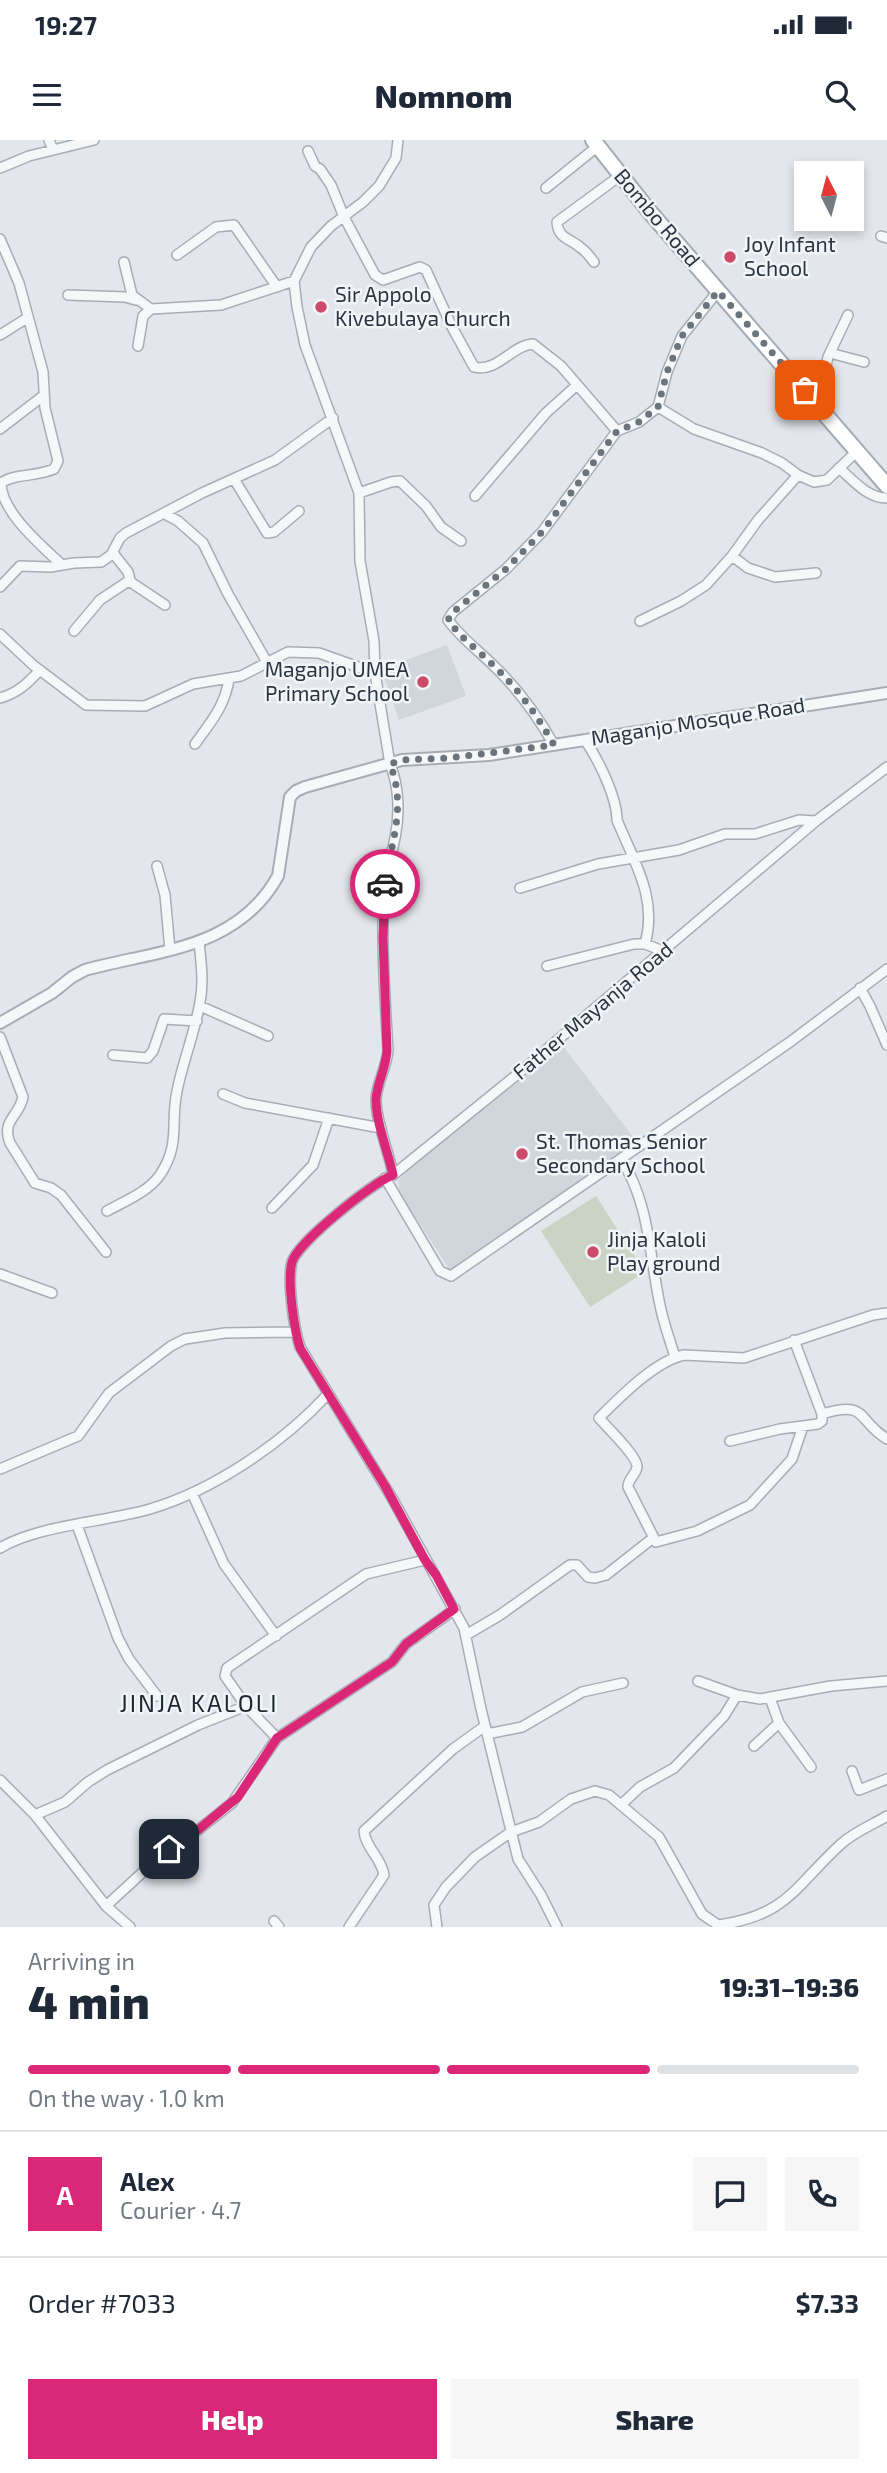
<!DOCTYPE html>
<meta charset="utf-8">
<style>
body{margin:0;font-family:"Exo 2",sans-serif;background:#f6f6f7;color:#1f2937;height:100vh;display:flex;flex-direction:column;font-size:26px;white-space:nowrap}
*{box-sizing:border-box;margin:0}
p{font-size:23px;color:#747a83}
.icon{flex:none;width:38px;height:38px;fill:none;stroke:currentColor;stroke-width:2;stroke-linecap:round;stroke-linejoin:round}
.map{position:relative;height:1787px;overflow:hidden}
.drawer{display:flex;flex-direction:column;background:#fff;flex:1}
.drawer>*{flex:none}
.needle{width:46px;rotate:354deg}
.controls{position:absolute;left:794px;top:21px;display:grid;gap:14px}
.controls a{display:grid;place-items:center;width:70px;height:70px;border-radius:0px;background:#fff;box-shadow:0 4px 10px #0003;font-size:35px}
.pin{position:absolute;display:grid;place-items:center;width:60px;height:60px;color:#fff;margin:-30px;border-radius:14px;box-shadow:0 4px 10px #0006}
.courier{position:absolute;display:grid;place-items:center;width:70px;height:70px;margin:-35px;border:5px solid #db2777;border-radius:50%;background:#fff;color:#222;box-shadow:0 2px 9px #0007}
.head em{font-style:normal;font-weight:800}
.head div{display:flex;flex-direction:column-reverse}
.head{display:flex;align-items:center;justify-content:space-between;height:119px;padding:0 28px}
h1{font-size:46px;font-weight:800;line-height:52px}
.bar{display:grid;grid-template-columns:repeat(4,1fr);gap:10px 7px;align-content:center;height:84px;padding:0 28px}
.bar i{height:9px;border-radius:5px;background:#e0e1e3}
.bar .current{background:#db2777}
.bar p{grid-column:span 4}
.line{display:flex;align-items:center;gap:18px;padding:0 28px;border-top:2px solid #e0e1e3}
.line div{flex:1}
.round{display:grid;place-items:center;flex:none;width:74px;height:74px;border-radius:0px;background:#f6f6f7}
.primary-button{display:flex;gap:14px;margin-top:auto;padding:14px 28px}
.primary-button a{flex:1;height:80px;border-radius:0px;background:#db2777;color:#fff;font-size:28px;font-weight:800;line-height:80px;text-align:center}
.primary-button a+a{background:#f6f6f7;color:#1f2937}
.status{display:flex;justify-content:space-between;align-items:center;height:49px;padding:0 35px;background:#fff;direction:ltr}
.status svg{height:19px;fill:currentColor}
header{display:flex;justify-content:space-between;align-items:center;height:91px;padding:0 28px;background:#fff;font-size:32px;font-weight:800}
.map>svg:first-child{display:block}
</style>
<div class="status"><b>19:27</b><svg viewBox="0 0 49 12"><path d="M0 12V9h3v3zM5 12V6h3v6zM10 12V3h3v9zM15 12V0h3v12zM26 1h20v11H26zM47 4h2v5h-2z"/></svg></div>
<header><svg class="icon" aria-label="menu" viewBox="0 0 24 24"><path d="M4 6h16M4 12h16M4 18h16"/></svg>Nomnom<svg class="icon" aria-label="search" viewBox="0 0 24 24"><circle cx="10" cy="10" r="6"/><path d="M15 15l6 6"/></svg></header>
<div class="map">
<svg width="887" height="1787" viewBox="0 0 887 1787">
<rect width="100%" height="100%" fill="#e3e6eb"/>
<path fill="#d1d6dc" d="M447 505 466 556 399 580 381 529Z
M563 906 636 1001 452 1133 400 1054 398 1041 411 1026Z"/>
<path fill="#c9d4c4" d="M596 1056 645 1132 590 1167 541 1091Z"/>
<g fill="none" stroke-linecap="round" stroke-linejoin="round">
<g stroke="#a8adb5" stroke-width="12">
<path id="minor" d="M49 0 53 10
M308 11 315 26 320 29 331 45 344 77 375 135 383 140 420 127 426 130 452 187 474 227C497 233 512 205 533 204L561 226 617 291
M0 28 29 16 94 0
M546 48 598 6
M881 96 887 98
M0 99 19 143 43 232 45 268 58 321 54 329C36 337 16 333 1 343 1 372 42 406 62 425
M177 115 216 87 234 85 277 147
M124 122 132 155 151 169 221 165 294 141
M594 122C590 117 586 111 581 108 570 98 558 99 557 82L621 35
M68 155 125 157 136 160
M0 195 27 178
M138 206 143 176 151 169
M830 213 864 222
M817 265 828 217 848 175
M658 267 694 289 762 313 782 323 798 335 814 342 827 340 856 312
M0 289 43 256
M839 328C853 340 867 358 887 358
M234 339 267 393 274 392 299 371
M359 353 391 342 400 341 426 366 441 387 461 401
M475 356 546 273 577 245
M165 374 178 381 203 403 228 454 268 524
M732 416 748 428 775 437 816 433
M129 441 165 465
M0 447 20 426 50 427 74 423 101 422 111 415 120 398 126 393 202 353 275 320 333 278
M640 481 681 461 706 445 732 416 758 380 798 335
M74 491 100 460 130 440 128 432 113 413
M0 494 33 525 86 565 145 566 193 544 241 536 288 512 319 513 375 533 390 624C399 646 400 674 395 698 392 715 385 732 384 750 381 803 385 857 388 911 386 928 377 943 376 959 376 983 389 1011 393 1035
M375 533 374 501 360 421 359 353 305 205 297 167 294 141 311 107 331 86 363 62 379 46 396 18 398 0
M0 558C18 553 28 543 40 530
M585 600C598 619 617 657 617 680 634 722 658 758 645 804
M195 604C210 583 226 565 229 538
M554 605C537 575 519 550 494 526 479 511 461 498 448 480L453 472 506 429 542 392 617 291 639 282 658 267 667 232 682 196 718 151
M157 726 165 755 170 810
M520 748 598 724 679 710 725 694H755L799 680 816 681
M547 826 634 804H645L663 811
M860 848 870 866 887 905
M200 866 268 896
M0 897 23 957C19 977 1 980 10 1003L35 1043 51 1048 61 1055 106 1112
M113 915 147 918 153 911 164 879 197 881
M223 954 245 963 381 988
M621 1019C650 1064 649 1115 660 1165 663 1182 670 1200 675 1217
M385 1038 440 1131 451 1136 790 902 887 829
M272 1068 313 1025 329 978
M107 1071C125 1061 148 1052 160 1035 181 1003 170 984 177 951 183 921 195 892 200 862 204 842 201 822 199 802
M0 1134 52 1153
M794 1200 822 1274C869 1260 856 1280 887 1299
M803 1286 792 1319 750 1365 697 1391 656 1402 628 1347C628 1338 636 1335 637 1327 638 1317 607 1287 599 1278 619 1258 655 1221 684 1215L744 1218 873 1175 887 1173
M730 1301 780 1289 818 1284 822 1281V1274
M0 1329 78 1296 109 1253 171 1206 185 1199 225 1193 295 1192
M192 1353 224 1424 276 1496
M77 1385 118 1498 129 1519 157 1556
M0 1408C39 1385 105 1382 150 1369 214 1350 283 1303 328 1254
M466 1495 500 1475 570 1425H577L588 1437 595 1438 606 1435 653 1398
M698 1541 737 1555
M246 1566 225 1536 227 1528 366 1434 425 1420
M779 1583 811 1627
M487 1594 522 1587 582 1552 623 1543
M754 1606 779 1583 770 1558
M852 1631 859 1650 887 1639
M0 1640 35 1675 106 1766 130 1787
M621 1665 640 1647 674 1628 724 1576 737 1555 760 1559 831 1546 887 1541
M35 1675 65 1662 88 1642 107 1630 198 1585 246 1566 277 1598 392 1522 406 1504 455 1469
M106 1766 169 1708 198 1690 232 1663 277 1598
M274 1781 279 1787
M719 1785C788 1775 795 1746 841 1704 854 1692 872 1685 887 1676
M349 1787 384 1735C382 1719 365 1707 364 1691L453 1609 485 1586
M437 1787 434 1765 446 1747 475 1717 511 1692 539 1682 571 1659 595 1651 609 1655 659 1697 702 1774 721 1787
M557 1787 541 1755 518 1719 481 1569 464 1488 392 1358 300 1207C294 1189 287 1141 292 1122 297 1103 373 1042 393 1035L514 937 816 681 887 627"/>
</g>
<g stroke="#a8adb5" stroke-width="14">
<path id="tertiary" d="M0 883 52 853 72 837 85 830C157 810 237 810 278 736L290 657 296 651 305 647 402 620 489 615 887 553"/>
</g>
<g stroke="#a2acb6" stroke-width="18">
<path id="primary" d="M593 0 649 71 887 346"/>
</g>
<use href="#minor" stroke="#f5f7f9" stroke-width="9"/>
<use href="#tertiary" stroke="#f5f7f9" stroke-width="10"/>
<use href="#primary" stroke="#fff" stroke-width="14"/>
</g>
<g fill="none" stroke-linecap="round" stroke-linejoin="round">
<path stroke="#6b737d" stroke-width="7" stroke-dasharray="0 12.6" d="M385 744C391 701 407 668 390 624L402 620 449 618 554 605C537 575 519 550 494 526 479 511 461 498 448 480L453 472 506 429 542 392 617 291 639 282 658 267 667 232 682 196 718 151 805 250"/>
<path stroke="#db2777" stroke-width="9" d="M169 1709 198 1690 238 1657 277 1598 392 1522 406 1504 454 1469 436 1435 425 1420 385 1346 300 1208C294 1189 287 1141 292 1122 297 1103 373 1042 393 1035 388 1011 376 983 376 959 377 943 386 928 387 911L383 798 385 744"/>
</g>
<g fill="#cb4c6a" stroke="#f2f5f8" stroke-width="2.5">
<circle cx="730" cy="117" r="7"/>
<circle cx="321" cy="167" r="7"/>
<circle cx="423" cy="542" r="7"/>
<circle cx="522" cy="1014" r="7"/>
<circle cx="593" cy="1112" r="7"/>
</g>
<g text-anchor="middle" stroke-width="5" stroke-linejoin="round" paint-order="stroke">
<g font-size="21" fill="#2b3542" stroke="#f2f5f8">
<text transform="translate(657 78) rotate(50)" y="7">Bombo Road</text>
<text transform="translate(698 582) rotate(-9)" y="7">Maganjo Mosque Road</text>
<text transform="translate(593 871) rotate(-40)" y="7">Father Mayanja Road</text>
</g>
<g font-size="21" fill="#2b3542" stroke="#f2f5f8" text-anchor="start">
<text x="744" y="112">Joy Infant<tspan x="744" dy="24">School</tspan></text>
<text x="335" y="162">Sir Appolo<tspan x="335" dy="24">Kivebulaya Church</tspan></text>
<text x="409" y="537" text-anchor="end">Maganjo UMEA<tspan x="409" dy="24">Primary School</tspan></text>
<text x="536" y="1009">St. Thomas Senior<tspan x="536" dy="24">Secondary School</tspan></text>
<text x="607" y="1107">Jinja Kaloli<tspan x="607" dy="24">Play ground</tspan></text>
</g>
<g font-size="24" letter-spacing="2" fill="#1d2633" stroke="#f2f5f8">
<text x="199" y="1572">JINJA KALOLI</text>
</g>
</g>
</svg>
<div class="controls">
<a><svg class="needle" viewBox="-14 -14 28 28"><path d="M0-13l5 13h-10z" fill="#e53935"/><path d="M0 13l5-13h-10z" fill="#747a83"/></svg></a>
</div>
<div class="pin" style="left:805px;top:250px;background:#ea580c"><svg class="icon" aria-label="bag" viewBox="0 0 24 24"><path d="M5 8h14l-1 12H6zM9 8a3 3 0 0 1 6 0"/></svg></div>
<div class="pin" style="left:169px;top:1709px;background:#1f2937"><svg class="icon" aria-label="home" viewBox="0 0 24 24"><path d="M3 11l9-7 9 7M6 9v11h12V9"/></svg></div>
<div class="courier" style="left:385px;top:744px"><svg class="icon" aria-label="car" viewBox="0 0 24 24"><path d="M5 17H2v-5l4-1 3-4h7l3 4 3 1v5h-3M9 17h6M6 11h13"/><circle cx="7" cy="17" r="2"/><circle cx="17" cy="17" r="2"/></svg></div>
</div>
<section class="drawer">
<div class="head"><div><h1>4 min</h1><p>Arriving in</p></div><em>19:31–19:36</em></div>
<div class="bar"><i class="current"></i><i class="current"></i><i class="current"></i><i></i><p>On the way · 1.0 km</p></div>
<div class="line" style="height:126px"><b class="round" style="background:#db2777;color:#fff">A</b><div><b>Alex</b><p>Courier · 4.7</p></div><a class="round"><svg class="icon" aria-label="chat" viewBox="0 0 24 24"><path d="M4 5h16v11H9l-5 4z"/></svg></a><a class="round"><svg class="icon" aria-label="phone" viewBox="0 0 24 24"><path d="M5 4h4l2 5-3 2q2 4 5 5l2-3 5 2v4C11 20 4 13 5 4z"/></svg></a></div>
<div class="line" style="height:91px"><div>Order #7033</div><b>$7.33</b></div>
<div class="primary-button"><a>Help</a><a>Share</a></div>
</section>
